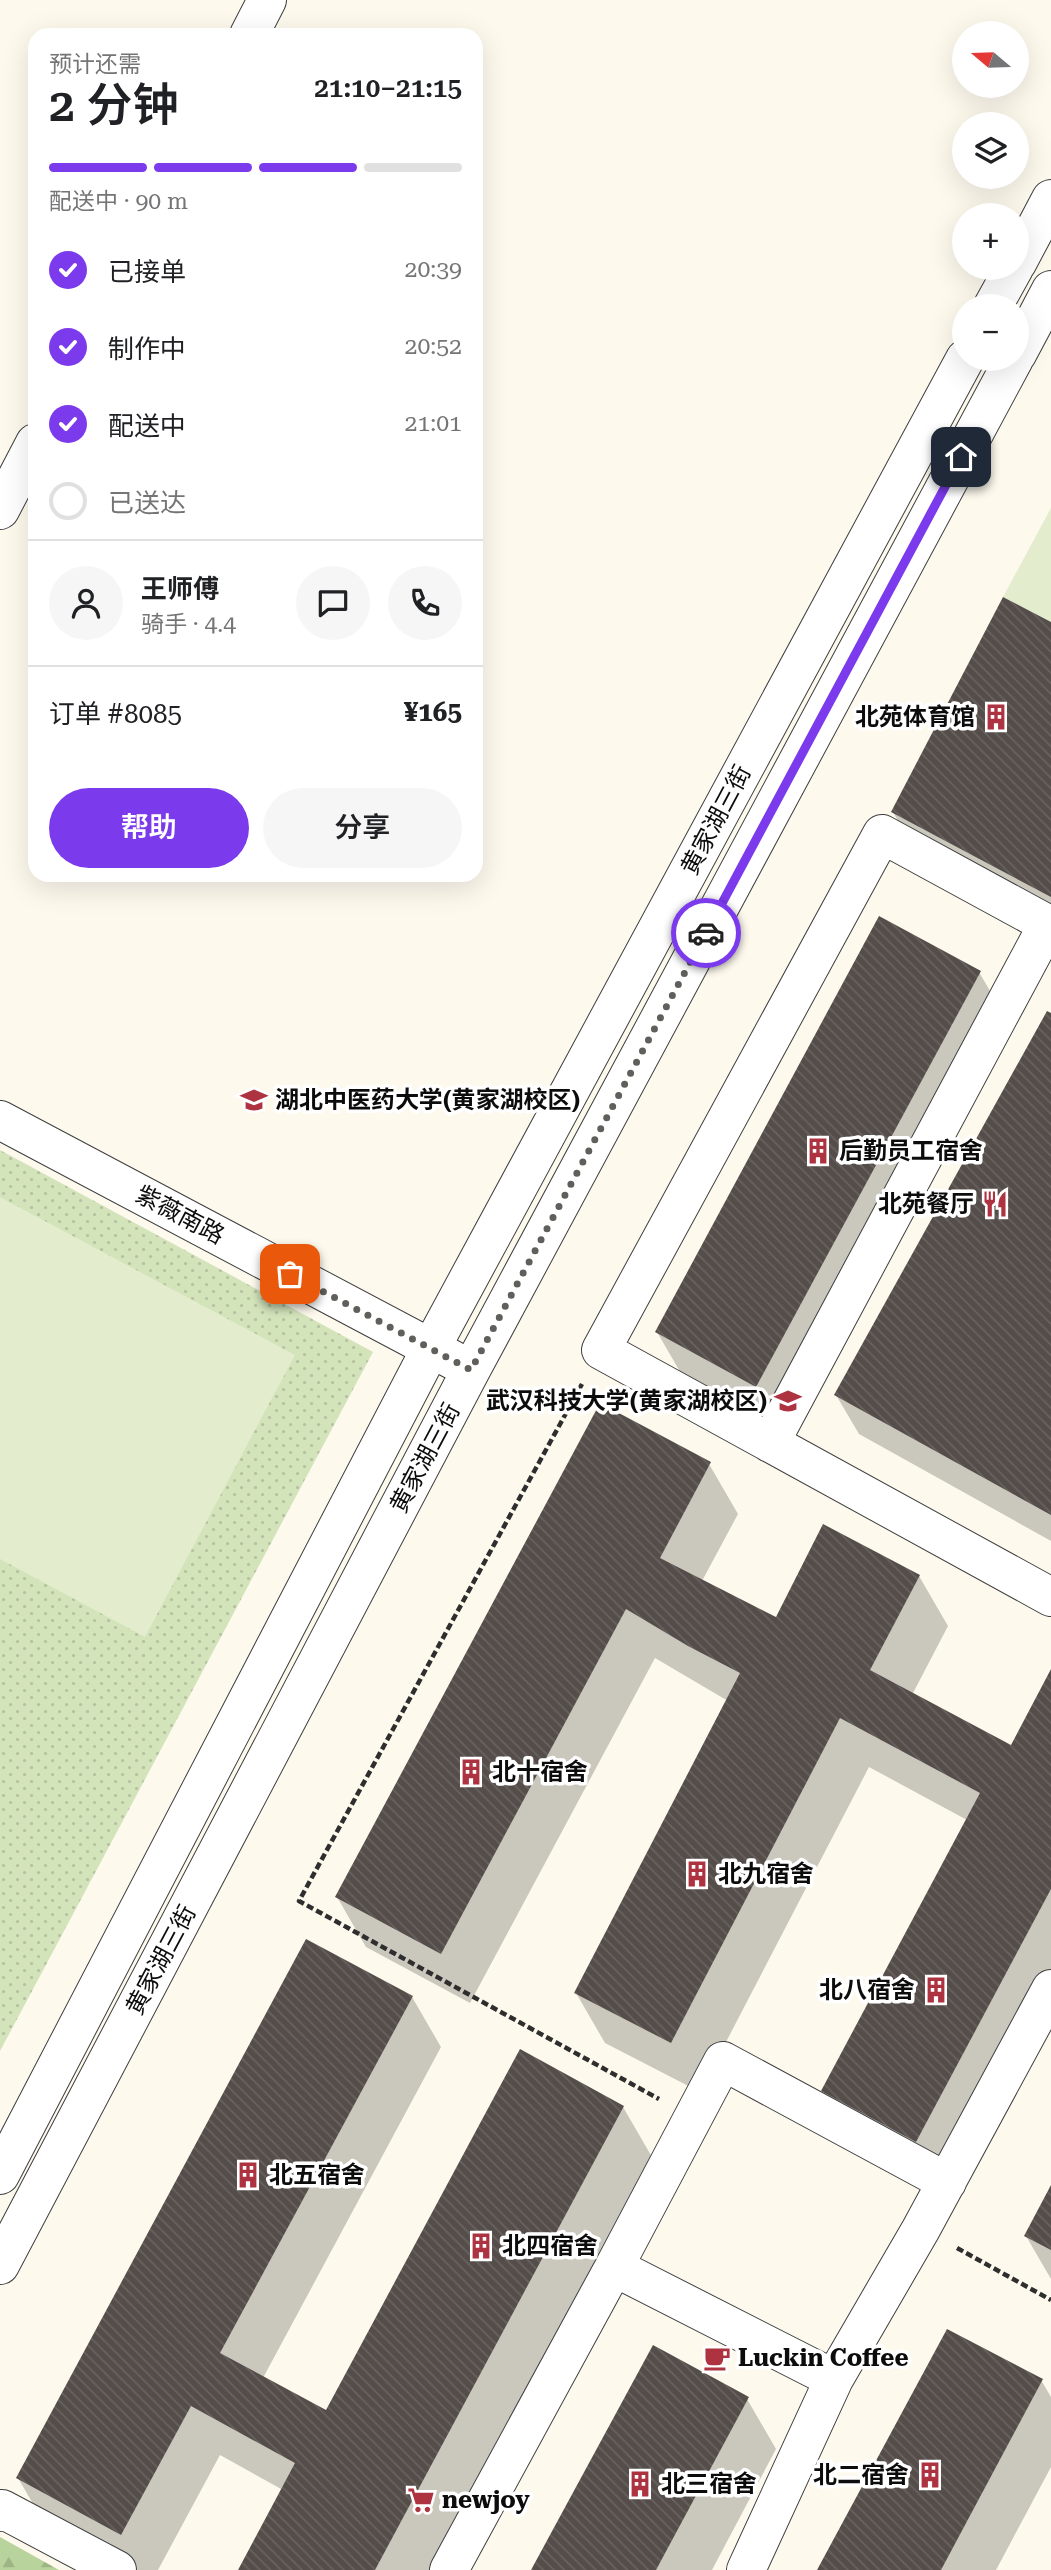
<!DOCTYPE html>
<html lang="zh">
<meta charset="utf-8">
<style>
body{margin:0;font-family:"Roboto Serif","Noto Sans SC",serif;background:#f6f6f6;color:#202124;height:100vh;display:flex;flex-direction:column;font-size:26px;white-space:nowrap}
*{box-sizing:border-box;margin:0}
p{font-size:23px;color:#757577}
.icon{flex:none;width:38px;height:38px;fill:none;stroke:currentColor;stroke-width:2;stroke-linecap:round;stroke-linejoin:round}
.map{position:relative;flex:1;overflow:hidden}
.side{position:absolute;left:28px;top:28px;width:455px;height:854px;display:flex;flex-direction:column;background:#fff;border-radius:21px;box-shadow:0 7px 28px #0002}
.side>*{flex:none}
.needle{width:46px;rotate:289deg}
.fabs{position:absolute;left:952px;top:21px;display:grid;gap:14px}
.fabs a{display:grid;place-items:center;width:77px;height:77px;border-radius:50%;background:#fff;box-shadow:0 7px 28px #0002;font-size:35px}
.pin{position:absolute;display:grid;place-items:center;width:60px;height:60px;color:#fff;margin:-30px;border-radius:14px;box-shadow:0 4px 10px #0006}
.courier{position:absolute;display:grid;place-items:center;width:70px;height:70px;margin:-35px;border:5px solid #7c3aed;border-radius:50%;background:#fff;color:#222;box-shadow:0 2px 9px #0007}
.overview em{font-style:normal;font-weight:600}
.overview div{display:flex;flex-direction:column-reverse}
.overview{display:flex;align-items:center;justify-content:space-between;height:119px;padding:0 21px}
h1{font-size:46px;font-weight:600;line-height:52px}
.bar{display:grid;grid-template-columns:repeat(4,1fr);gap:10px 7px;align-content:center;height:84px;padding:0 21px}
.bar i{height:9px;border-radius:5px;background:#e0e0e0}
.bar .selected{background:#7c3aed}
.bar p{grid-column:span 4}
.line{display:flex;align-items:center;gap:18px;padding:0 21px;border-top:2px solid #e0e0e0}
.line div{flex:1}
.round{display:grid;place-items:center;flex:none;width:74px;height:74px;border-radius:37px;background:#f6f6f6}
ol{padding:0 21px;list-style:none}
li{display:flex;align-items:center;gap:21px;height:77px}
li p{margin-inline-start:auto}
li .icon{padding:7px;border-radius:50%;background:#7c3aed;color:#fff;stroke-width:4}
li:last-child{color:#757577}
li i{width:38px;height:38px;border:4px solid #e0e0e0;border-radius:50%}
.button{display:flex;gap:14px;margin-top:auto;padding:14px 21px}
.button a{flex:1;height:80px;border-radius:42px;background:#7c3aed;color:#fff;font-size:28px;font-weight:600;line-height:80px;text-align:center}
.button a+a{background:#f6f6f6;color:#202124}
.map>svg:first-child{display:block}
</style>
<div class="map">
<svg width="1051" height="2570" viewBox="0 0 1051 2570">
<defs>
<pattern id="forest-firs" width="22" height="20" patternUnits="userSpaceOnUse" patternTransform="scale(1.75)"><rect width="22" height="20" fill="#b8d39c"/><path d="M5 1l3.5 6h-7zM16 11l3.5 6h-7z" fill="#9db485"/></pattern>
<pattern id="park-dots" width="8" height="8" patternUnits="userSpaceOnUse" patternTransform="scale(1.75)"><rect width="8" height="8" fill="#d3e4bb"/><path d="M2 2h.1M6 6h.1" fill="none" stroke="#b4c2a0" stroke-width="1.8" stroke-linecap="round"/></pattern>
<pattern id="building-back-hatch" width="6" height="6" patternUnits="userSpaceOnUse" patternTransform="scale(1.75)"><rect width="6" height="6" fill="#544d4a"/><path d="M-1 5l2 2M0 0l6 6M5-1l2 2" fill="none" stroke="#686260"/></pattern>
</defs>
<rect width="100%" height="100%" fill="#fdf9ed"/>
<path fill="url(#forest-firs)" d="M0 2537 59 2570H0Z"/>
<path fill="url(#park-dots)" d="M0 1150 373 1352 0 2051Z"/>
<path fill="#e3eccc" d="M1051 508V622L1003 597Z
M0 1197 295 1355 145 1637 0 1559Z"/>
<path fill="#0003" d="M1051 624V923L915 851 893 812Z
M979 972 1008 1022 785 1436 686 1382 657 1332Z
M1051 1015V1541L859 1434 836 1395Z
M709 1464 738 1514 702 1581 776 1619 919 1576 948 1626 912 1695 1011 1747 1051 1673V1992L944 2191 852 2141 823 2091 967 1820 869 1767 700 2092 605 2043 576 1993 728 1701 655 1658 470 2003 366 1947 337 1897Z
M412 1997 441 2047 263 2378 327 2412 623 2107 652 2157 430 2570H240L283 2490 220 2455 158 2570H124L47 2528 18 2478Z
M1051 2189V2279L1026 2236Z
M1041 2380 1051 2397V2467L996 2570H819Z
M747 2399 776 2449 712 2570H533Z"/>
<path fill="url(#building-back-hatch)" d="M1003 597 1051 622V897L891 812Z
M879 916 981 971 756 1387 655 1332Z
M1047 1011 1051 1013V1515L834 1395Z
M600 1403 711 1462 660 1558 776 1617 823 1524 920 1575 870 1670 1011 1745 1051 1669V1889L916 2142 821 2091 980 1793 840 1718 671 2043 574 1993 740 1673 688 1646 626 1609 441 1954 335 1897Z
M306 1939 413 1996 220 2353 326 2410 520 2049 624 2106 375 2570H238L295 2463 191 2406 121 2535 16 2478Z
M1051 2185V2250L1024 2236Z
M947 2329 1043 2379 941 2570H817Z
M653 2345 749 2397 656 2570H531Z"/>
<g fill="none" stroke-linecap="round" stroke-linejoin="round">
<g stroke="#3f3f3f" stroke-width="40">
<path id="minor" d="M249 35 267 0
M1017 263 1051 199
M993 306 1014 268
M1017 354 1051 290
M0 510 35 443
M1051 926 882 834 601 1350 1051 1597
M0 1120 453 1360
M770 1443 1048 924
M0 2175 431 1348 965 359
M0 2265 471 1370 1014 359
M614 2267 723 2061 947 2182
M0 2512 2 2509 117 2570
M449 2570 614 2267 834 2379 921 2229 1051 1989
M746 2570 834 2379"/>
</g>
<path stroke="#2e2e2e" stroke-width="4.5" stroke-dasharray="7 3.5" stroke-linecap="butt" d="M582 1384 299 1901 659 2099
M957 2248 1051 2300"/>
<use href="#minor" stroke="#fff" stroke-width="38"/>
</g>
<g fill="none" stroke-linecap="round" stroke-linejoin="round">
<path stroke="#605f5b" stroke-width="7" stroke-dasharray="0 12.6" d="M290 1274 471 1370 706 933"/>
<path stroke="#7c3aed" stroke-width="9" d="M706 933 961 457"/>
</g>
<defs>
<g id="building-bare" transform="scale(2.1)"><path d="M-4-6H4V6H1V3H-1V6H-4ZM-2.5-4.3h1.7v1.8h-1.7ZM.8-4.3h1.7v1.8H.8ZM-2.5-1h1.7V.8h-1.7ZM.8-1h1.7V.8H.8Z" fill="#ad3341" stroke="#fff" stroke-width="2.5" paint-order="stroke"/></g>
<g id="university-bare" transform="scale(2.1)"><path d="M0-5L7-2L0 1L-7-2ZM-4 1L0 2.5L4 1V4Q0 6-4 4Z" fill="#ad3341" stroke="#fff" stroke-width="2.5" paint-order="stroke"/></g>
<g id="restaurant-bare" transform="scale(2.1)"><path d="M-5-6h1v4h1v-4h1v4h1v-4h1v5L-1.5 .5V6h-2V.5L-5-1ZM5-6V6H3V1.5H1.5Q1.5-4 5-6Z" fill="#ad3341" stroke="#fff" stroke-width="2.5" paint-order="stroke"/></g>
<g id="cafe-bare" transform="scale(2.1)"><path d="M-5.5-4.5H6V0H3Q3 3.5 0 3.5H-2.5Q-5.5 3.5-5.5 0ZM3-3.2v2h1.7v-2ZM-6 4.5H4V6H-6Z" fill="#ad3341" stroke="#fff" stroke-width="2.5" paint-order="stroke"/></g>
<g id="supermarket-bare" transform="scale(2.1)"><path d="M-6-5.5h2.5l.6 2H6L4.5 2H-2.5L-4.4-4H-6ZM-1.5 3.2a1.3 1.3 0 1 0 .1 0ZM3 3.2a1.3 1.3 0 1 0 .1 0Z" fill="#ad3341" stroke="#fff" stroke-width="2.5" paint-order="stroke"/></g>
</defs>
<g fill-rule="evenodd">
<use href="#building-bare" x="996" y="717"/>
<use href="#university-bare" x="254" y="1100"/>
<use href="#building-bare" x="818" y="1151"/>
<use href="#restaurant-bare" x="995" y="1204"/>
<use href="#university-bare" x="788" y="1401"/>
<use href="#building-bare" x="471" y="1772"/>
<use href="#building-bare" x="697" y="1874"/>
<use href="#building-bare" x="936" y="1990"/>
<use href="#building-bare" x="248" y="2175"/>
<use href="#building-bare" x="481" y="2246"/>
<use href="#cafe-bare" x="717" y="2358"/>
<use href="#building-bare" x="930" y="2475"/>
<use href="#building-bare" x="640" y="2484"/>
<use href="#supermarket-bare" x="421" y="2500"/>
</g>
<g text-anchor="middle" stroke-width="7" stroke-linejoin="round" paint-order="stroke">
<g font-size="24" font-weight="bold" fill="#0c0c0c" stroke="#fff" text-anchor="start">
<text x="975" y="725" text-anchor="end">北苑体育馆</text>
<text x="275" y="1108">湖北中医药大学(黄家湖校区)</text>
<text x="839" y="1159">后勤员工宿舍</text>
<text x="974" y="1212" text-anchor="end">北苑餐厅</text>
<text x="767" y="1409" text-anchor="end">武汉科技大学(黄家湖校区)</text>
<text x="492" y="1780">北十宿舍</text>
<text x="718" y="1882">北九宿舍</text>
<text x="915" y="1998" text-anchor="end">北八宿舍</text>
<text x="269" y="2183">北五宿舍</text>
<text x="502" y="2254">北四宿舍</text>
<text x="738" y="2366">Luckin Coffee</text>
<text x="909" y="2483" text-anchor="end">北二宿舍</text>
<text x="661" y="2492">北三宿舍</text>
<text x="442" y="2508">newjoy</text>
</g>
<g font-size="24" fill="#0c0c0c" stroke="#fff">
<text transform="translate(716 820) rotate(-62)" y="8">黄家湖三街</text>
<text transform="translate(180 1215) rotate(28)" y="8">紫薇南路</text>
<text transform="translate(425 1458) rotate(-62)" y="8">黄家湖三街</text>
<text transform="translate(161 1960) rotate(-62)" y="8">黄家湖三街</text>
</g>
</g>
</svg>
<div class="fabs">
<a><svg class="needle" viewBox="-14 -14 28 28"><path d="M0-13l5 13h-10z" fill="#e53935"/><path d="M0 13l5-13h-10z" fill="#757577"/></svg></a>
<a><svg class="icon" aria-label="layers" viewBox="0 0 24 24"><path d="M12 4l9 5-9 5-9-5zM3 14l9 5 9-5"/></svg></a>
<a>+</a>
<a>−</a>
</div>
<div class="pin" style="left:290px;top:1274px;background:#ea580c"><svg class="icon" aria-label="bag" viewBox="0 0 24 24"><path d="M5 8h14l-1 12H6zM9 8a3 3 0 0 1 6 0"/></svg></div>
<div class="pin" style="left:961px;top:457px;background:#1f2937"><svg class="icon" aria-label="home" viewBox="0 0 24 24"><path d="M3 11l9-7 9 7M6 9v11h12V9"/></svg></div>
<div class="courier" style="left:706px;top:933px"><svg class="icon" aria-label="car" viewBox="0 0 24 24"><path d="M5 17H2v-5l4-1 3-4h7l3 4 3 1v5h-3M9 17h6M6 11h13"/><circle cx="7" cy="17" r="2"/><circle cx="17" cy="17" r="2"/></svg></div>
<section class="side">
<div class="overview"><div><h1>2 分钟</h1><p>预计还需</p></div><em>21:10–21:15</em></div>
<div class="bar"><i class="selected"></i><i class="selected"></i><i class="selected"></i><i></i><p>配送中 · 90 m</p></div>
<ol>
<li><svg class="icon" aria-label="check" viewBox="0 0 24 24"><path d="M5 12l5 5 9-10"/></svg>已接单<p>20:39</p></li>
<li><svg class="icon" aria-label="check" viewBox="0 0 24 24"><path d="M5 12l5 5 9-10"/></svg>制作中<p>20:52</p></li>
<li><svg class="icon" aria-label="check" viewBox="0 0 24 24"><path d="M5 12l5 5 9-10"/></svg>配送中<p>21:01</p></li>
<li><i></i>已送达</li>
</ol>
<div class="line" style="height:126px"><a class="round"><svg class="icon" aria-label="person" viewBox="0 0 24 24"><circle cx="12" cy="8" r="4"/><path d="M4 21q1-7 8-7t8 7"/></svg></a><div><b>王师傅</b><p>骑手 · 4.4</p></div><a class="round"><svg class="icon" aria-label="chat" viewBox="0 0 24 24"><path d="M4 5h16v11H9l-5 4z"/></svg></a><a class="round"><svg class="icon" aria-label="phone" viewBox="0 0 24 24"><path d="M5 4h4l2 5-3 2q2 4 5 5l2-3 5 2v4C11 20 4 13 5 4z"/></svg></a></div>
<div class="line" style="height:91px"><div>订单 #8085</div><b>¥165</b></div>
<div class="button"><a>帮助</a><a>分享</a></div>
</section>
</div>
